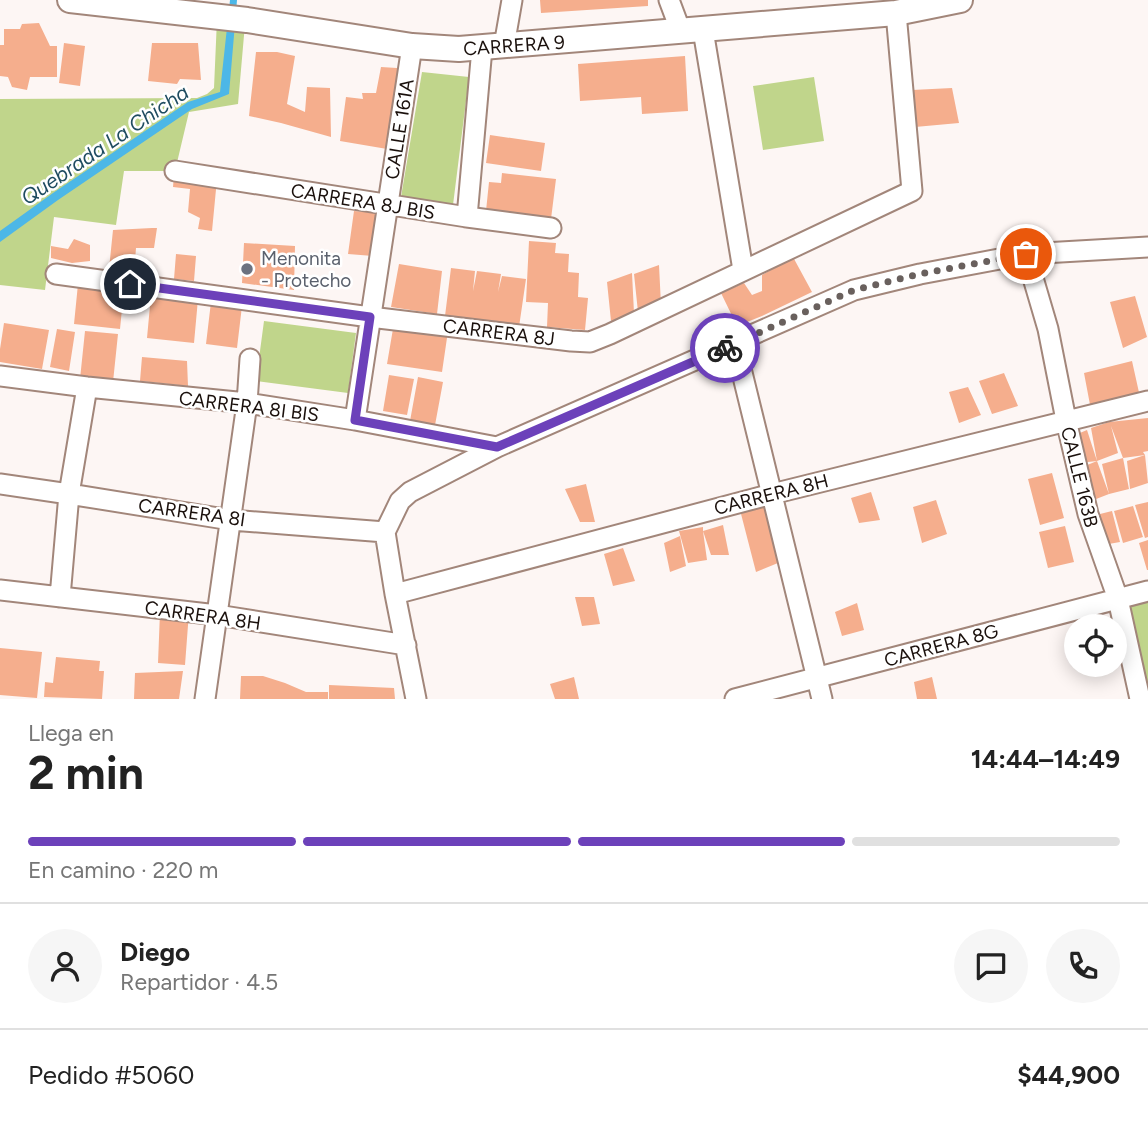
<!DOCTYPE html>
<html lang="es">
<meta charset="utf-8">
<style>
body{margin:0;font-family:Figtree,sans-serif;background:#f6f6f6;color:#222;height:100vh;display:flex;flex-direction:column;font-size:26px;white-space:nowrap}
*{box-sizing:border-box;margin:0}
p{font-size:23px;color:#767676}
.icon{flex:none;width:38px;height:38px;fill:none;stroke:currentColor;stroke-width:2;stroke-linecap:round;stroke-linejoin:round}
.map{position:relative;height:699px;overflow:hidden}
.drawer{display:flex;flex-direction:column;background:#fff;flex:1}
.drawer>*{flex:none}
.controls{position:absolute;left:1064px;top:614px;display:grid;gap:14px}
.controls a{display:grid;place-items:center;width:63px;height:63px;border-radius:50%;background:#fff;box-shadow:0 4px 18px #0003;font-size:35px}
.pin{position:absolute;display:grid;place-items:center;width:60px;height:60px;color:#fff;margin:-30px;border:4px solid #fff;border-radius:50%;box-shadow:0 2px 7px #0007}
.courier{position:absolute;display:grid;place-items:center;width:70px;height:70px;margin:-35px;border:5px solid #6c41ba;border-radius:50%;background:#fff;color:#222;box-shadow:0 2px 9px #0007}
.summary em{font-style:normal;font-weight:700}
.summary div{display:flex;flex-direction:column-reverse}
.summary{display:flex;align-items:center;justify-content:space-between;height:119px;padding:0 28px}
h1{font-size:46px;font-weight:700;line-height:52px}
.bar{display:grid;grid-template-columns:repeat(4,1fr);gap:10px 7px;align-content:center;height:84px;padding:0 28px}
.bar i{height:9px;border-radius:5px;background:#e0e0e0}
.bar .active{background:#6c41ba}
.bar p{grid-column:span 4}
.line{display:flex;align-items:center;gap:18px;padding:0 28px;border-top:2px solid #e0e0e0}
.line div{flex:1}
.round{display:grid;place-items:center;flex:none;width:74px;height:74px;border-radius:37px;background:#f6f6f6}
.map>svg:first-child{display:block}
</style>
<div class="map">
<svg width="1148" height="699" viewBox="0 0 1148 699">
<rect width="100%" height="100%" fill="#fdf6f4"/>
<path fill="#c0d58b" d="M217 19 245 24 238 104 189 112 175 171H124L116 225 54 217 45 290 0 285V99L197 98 207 94 214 88Z
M422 72 469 77 453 205 401 197Z
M814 77 824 141 763 150 753 86Z
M264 321 356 333 348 393 256 381Z
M1148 598V699L1128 604Z"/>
<path fill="#4cb7e7" d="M230 0H237L229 94 192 109 58 200 0 242V231L53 193 188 102 220 92Z"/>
<path fill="#f5ae8d" d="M540 0H648V6L541 13Z
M39 23 50 46H57V77H30L27 90 12 87 8 77 0 76V45H4V29H20L22 24Z
M64 43 85 46 80 86 59 83Z
M152 43H198L201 80 180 79 177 84 148 81Z
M256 52H277L295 56 287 104 305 112 307 87 330 88 331 137 281 123 249 116Z
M685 56 688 111 642 114 641 97 580 101 578 64Z
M381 67 397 68V90L393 150 340 141 346 97 363 99 362 93H376Z
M952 88 959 123 915 127 912 90Z
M490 135 545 143 541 171 486 163Z
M502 173 556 179 551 219 486 211 489 182 501 183Z
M174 175 217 179 212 231 198 229 200 218 188 212 190 189 173 187Z
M354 211 378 213 373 256 348 254Z
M152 228H157L154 248H136L134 274 109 269 113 230Z
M74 239 90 245V261L72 263 51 258V246L68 249Z
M529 241 556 243 555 253 569 254 568 272 579 273 578 297 588 298 585 330 547 327 548 303 526 302Z
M244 243 295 246 294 290 242 283Z
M176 254 196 256 194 281 174 279Z
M793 257 812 292 762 316 737 326 721 293 744 283 752 295 762 291V275Z
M399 264 442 271 437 314 391 307Z
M659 265 661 305 638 312 634 274Z
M451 268 475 271 473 291 477 271 501 274 498 292 502 276 526 279 519 327 445 316Z
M632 273 634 313 611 321 607 282Z
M78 284 124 289 120 329 74 324Z
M151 295 198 299 194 343 147 338Z
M1135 296 1147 337 1123 348 1110 302Z
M211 302 242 306 237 348 206 344Z
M4 323 49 330 42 369 0 362V349Z
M394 323 448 331 442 372 387 364Z
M57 329 75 332 69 371 50 367Z
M85 331 118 334 113 382 80 379Z
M142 357 187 361 188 386 140 381Z
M1132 361 1140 397 1091 410 1084 373Z
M1004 373 1018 406 992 414 979 381Z
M389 375 414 379 407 415 383 411Z
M418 377 443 382 435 425 410 421Z
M968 387 981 415 959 423 949 392Z
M1148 418V451L1143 452 1145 455 1123 458 1111 426 1118 453 1097 461 1091 428 1109 422Z
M1087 430 1097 461 1079 463 1075 435Z
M1145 455 1148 483 1130 489 1127 461Z
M1123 458 1129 489 1109 494 1102 464Z
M1097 461 1109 494 1091 501 1080 468Z
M1052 473 1064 518 1040 525 1028 479Z
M586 484 595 522H580L565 489Z
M871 492 880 520 859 523 851 498Z
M936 500 947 534 922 543 913 507Z
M1148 502V537L1145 538 1135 505Z
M766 503 778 563 756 572 740 510Z
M1133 506 1143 537 1123 543 1114 511Z
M1112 511 1120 542 1103 545 1096 515Z
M723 525 729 555H711L703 531 707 560 688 563 679 531 703 527V531Z
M1065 526 1074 562 1048 568 1039 532Z
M680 536 686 566 670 572 664 543Z
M1148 540V570H1147L1139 543Z
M623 548 635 581 613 586 604 554Z
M575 597H594L600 624 582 626Z
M857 603 864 630 842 636 835 612Z
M160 612H189L185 665 158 663Z
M0 648 42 652 37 698 0 695Z
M56 657 100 661 99 671H104L102 699 44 697 45 682 53 683Z
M183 671 179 699H134L135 673Z
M241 676H263L285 683 306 692H328V699H240Z
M574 677 579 699H555L550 684Z
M932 677 937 699H917L914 682Z
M329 685 394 688 395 699H329Z"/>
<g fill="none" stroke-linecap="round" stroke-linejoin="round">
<g stroke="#a2867a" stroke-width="23">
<path id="minor" d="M669 0 681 32
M703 30 743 270
M504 46 512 0
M175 171 467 217 551 228
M467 217 482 48
M1026 254 1048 329 1066 420 1088 514 1118 599 1140 699
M56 274 370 317 571 341 590 342 610 334 912 191 896 13
M735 344 822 699
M0 376 87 387 247 403 355 420 497 447
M355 420 412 46
M0 484 69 494 231 520 385 532
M385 532 400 501 410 492 497 447 854 290 920 274 1026 254 1148 247
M385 532 395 594 416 699
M0 590 217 615 406 645
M395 594 772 494 1148 401
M60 597 69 494 87 387
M205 699 247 403 250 359
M735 699 1148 591"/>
</g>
<g stroke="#a2867a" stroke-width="28">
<path id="tertiary" d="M70 0 247 20 412 46 459 49 896 13 960 0"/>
</g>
<use href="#minor" stroke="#fff" stroke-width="19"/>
<use href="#tertiary" stroke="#fff" stroke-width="24"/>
</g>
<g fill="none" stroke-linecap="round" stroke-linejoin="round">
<path stroke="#69605d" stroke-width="7" stroke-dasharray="0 12.6" d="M725 348 854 290 920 274 1026 254"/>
<path stroke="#6c41ba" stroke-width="9" d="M130 284 370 317 355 420 497 447 725 348"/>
</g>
<circle fill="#6b7280" stroke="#fff" stroke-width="2.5" cx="247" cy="269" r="7"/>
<g text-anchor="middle" stroke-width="5" stroke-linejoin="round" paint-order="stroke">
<g font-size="19" fill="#1a100c" stroke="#fff">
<text transform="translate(514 45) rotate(-4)" y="7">CARRERA 9</text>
<text transform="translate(399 129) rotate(-81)" y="7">CALLE 161A</text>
<text transform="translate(363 201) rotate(9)" y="7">CARRERA 8J BIS</text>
<text transform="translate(499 332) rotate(7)" y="7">CARRERA 8J</text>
<text transform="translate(249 406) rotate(7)" y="7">CARRERA 8I BIS</text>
<text transform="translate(1080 477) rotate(76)" y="7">CALLE 163B</text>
<text transform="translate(771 494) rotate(-14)" y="7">CARRERA 8H</text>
<text transform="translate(192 512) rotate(8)" y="7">CARRERA 8I</text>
<text transform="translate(203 615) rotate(8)" y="7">CARRERA 8H</text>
<text transform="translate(941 645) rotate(-15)" y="7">CARRERA 8G</text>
</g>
<g font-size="19" fill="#5b616d" stroke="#fff" text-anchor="start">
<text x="261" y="265">Menonita<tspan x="261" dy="22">- Protecho</tspan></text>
</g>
<g font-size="21" font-style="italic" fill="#1f4c60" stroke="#fff">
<text transform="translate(105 145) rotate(-34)" y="7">Quebrada La Chicha</text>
</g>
</g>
</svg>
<div class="controls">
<a><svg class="icon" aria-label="locate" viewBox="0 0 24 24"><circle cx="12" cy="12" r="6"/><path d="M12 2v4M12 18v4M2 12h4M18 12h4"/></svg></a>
</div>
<div class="pin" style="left:1026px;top:254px;background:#ea580c"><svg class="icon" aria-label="bag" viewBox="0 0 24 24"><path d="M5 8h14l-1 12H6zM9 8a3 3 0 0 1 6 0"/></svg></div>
<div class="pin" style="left:130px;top:284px;background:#1f2937"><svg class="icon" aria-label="home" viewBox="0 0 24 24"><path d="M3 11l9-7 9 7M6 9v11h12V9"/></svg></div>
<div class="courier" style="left:725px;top:348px"><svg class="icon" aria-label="bike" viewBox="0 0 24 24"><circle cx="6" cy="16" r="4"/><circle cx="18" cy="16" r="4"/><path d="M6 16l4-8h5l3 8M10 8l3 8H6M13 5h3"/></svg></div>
</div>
<section class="drawer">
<div class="summary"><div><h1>2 min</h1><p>Llega en</p></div><em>14:44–14:49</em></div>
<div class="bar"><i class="active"></i><i class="active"></i><i class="active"></i><i></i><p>En camino · 220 m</p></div>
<div class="line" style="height:126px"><a class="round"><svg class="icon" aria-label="person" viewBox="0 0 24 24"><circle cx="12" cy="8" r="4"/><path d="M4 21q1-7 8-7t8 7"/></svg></a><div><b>Diego</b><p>Repartidor · 4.5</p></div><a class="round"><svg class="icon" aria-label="chat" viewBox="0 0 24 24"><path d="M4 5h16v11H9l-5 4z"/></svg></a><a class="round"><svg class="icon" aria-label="phone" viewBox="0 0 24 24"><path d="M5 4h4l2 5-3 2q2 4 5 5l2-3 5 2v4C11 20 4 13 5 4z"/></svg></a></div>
<div class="line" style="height:91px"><div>Pedido #5060</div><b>$44,900</b></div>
</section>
